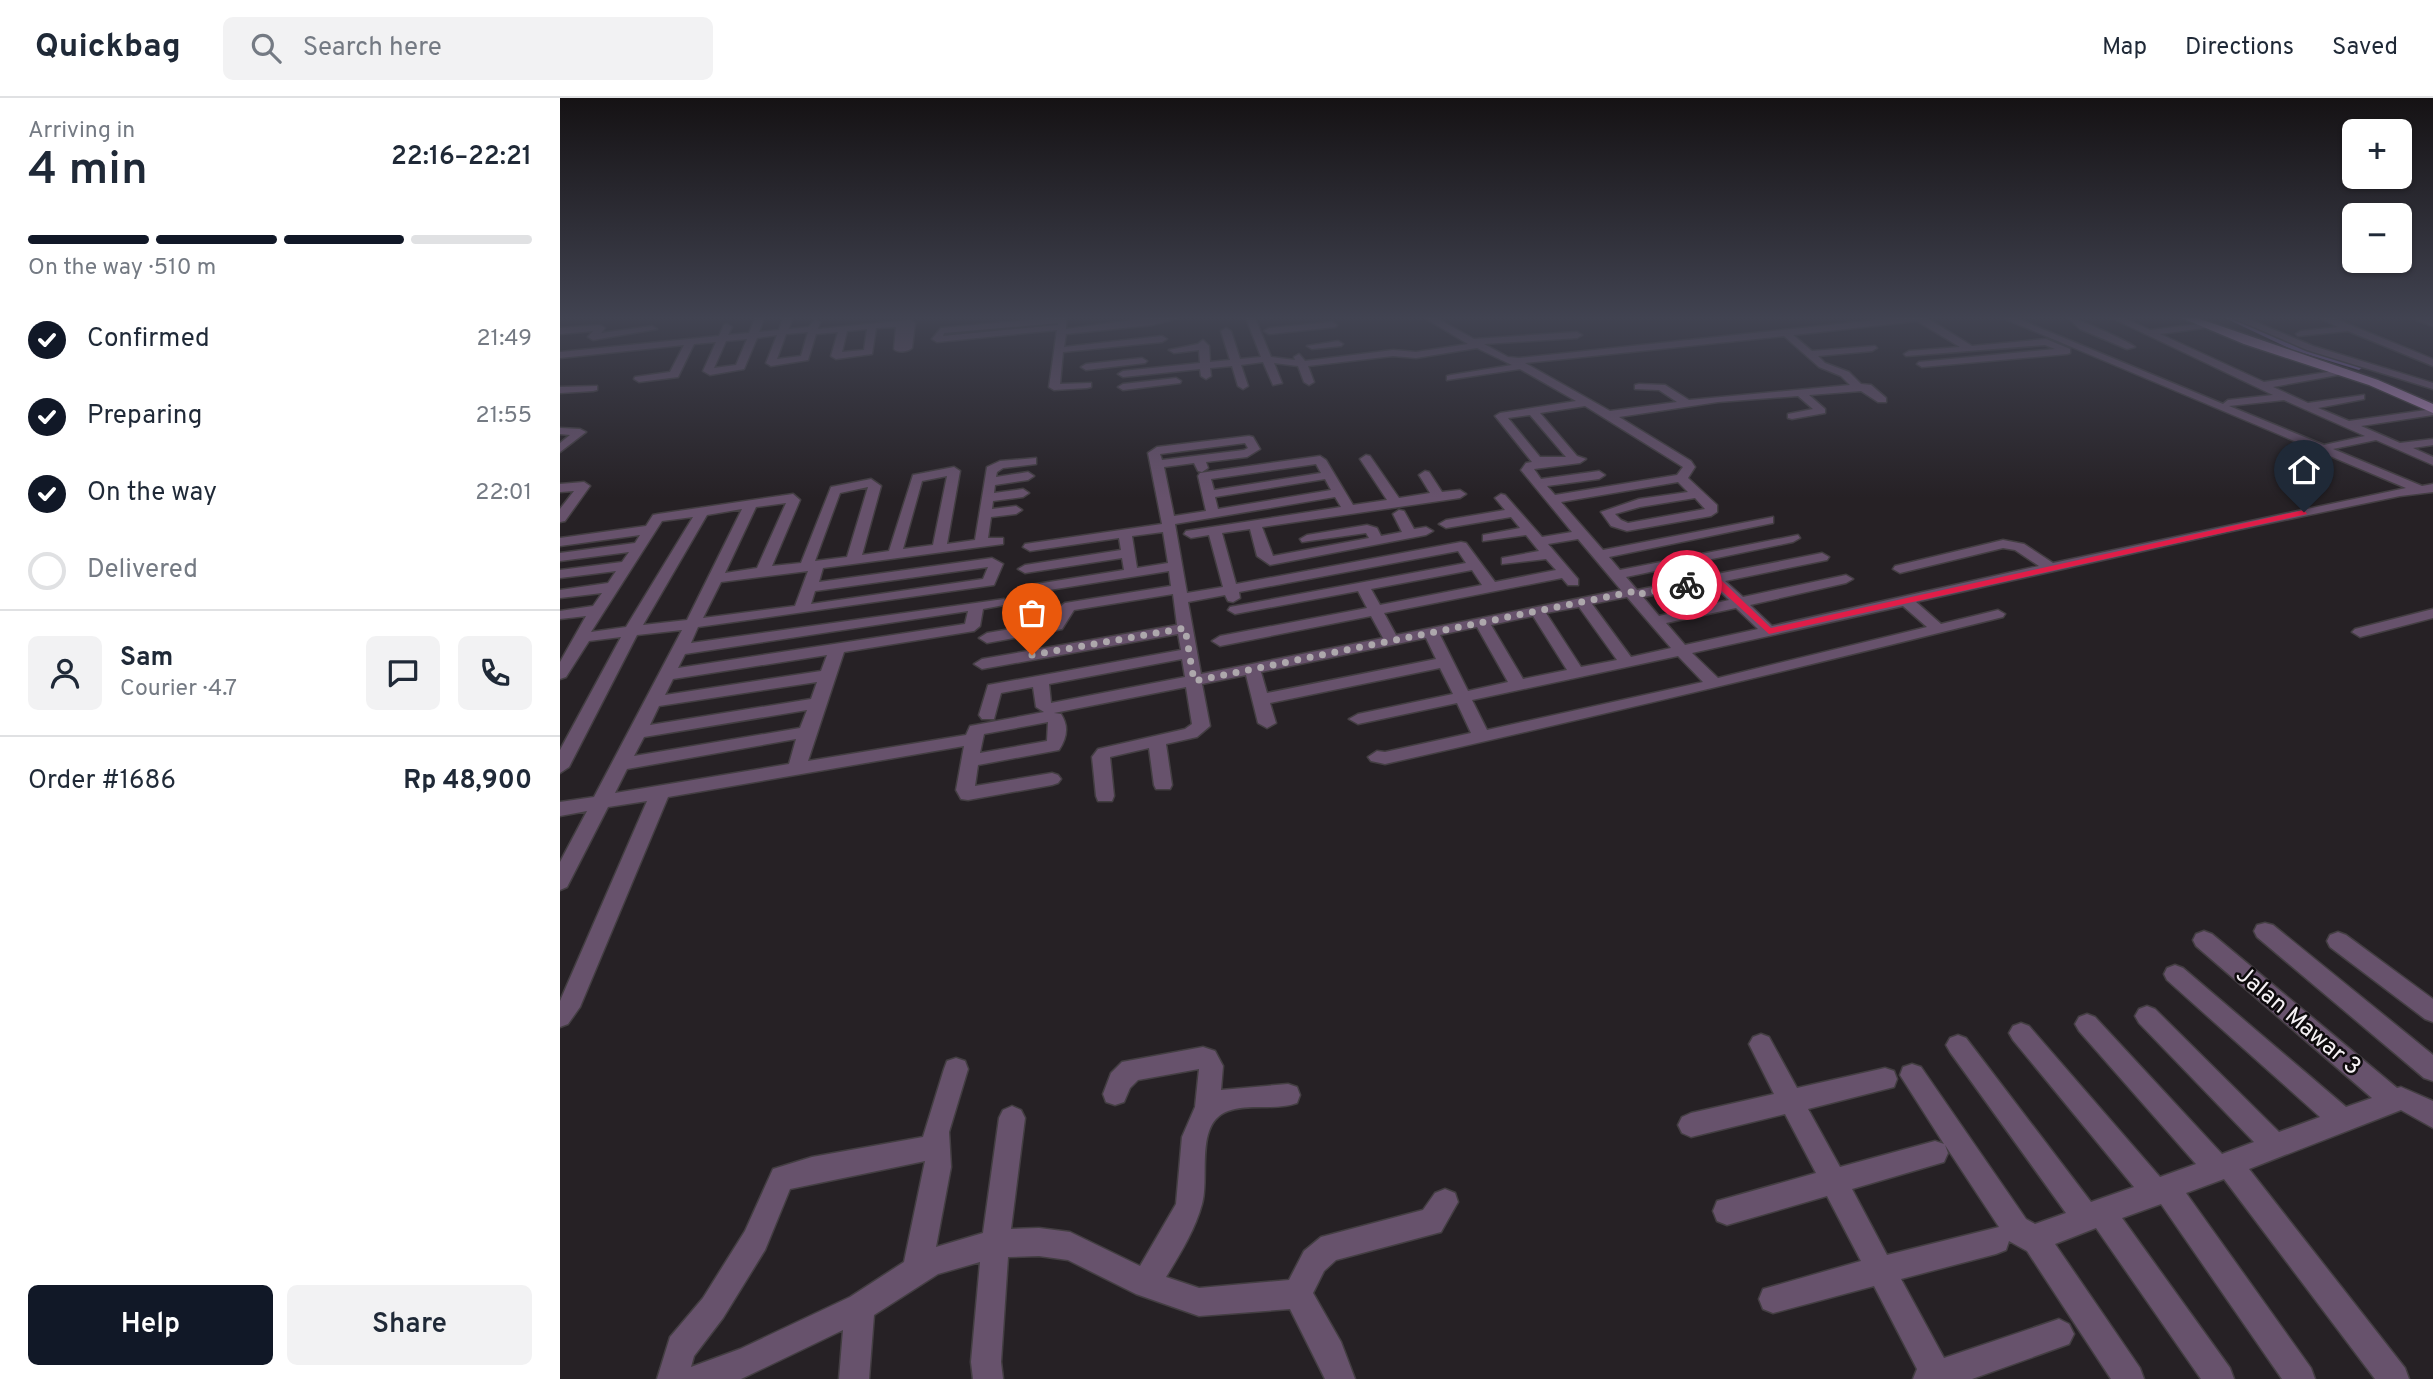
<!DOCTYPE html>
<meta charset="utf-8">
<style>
body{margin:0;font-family:Overpass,sans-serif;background:#f2f2f3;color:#1f2937;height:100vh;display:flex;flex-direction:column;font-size:26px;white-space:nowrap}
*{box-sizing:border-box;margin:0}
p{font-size:23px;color:#747a83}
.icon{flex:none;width:38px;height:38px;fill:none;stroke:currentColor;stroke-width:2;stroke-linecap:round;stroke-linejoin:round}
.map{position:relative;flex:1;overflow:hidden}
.panel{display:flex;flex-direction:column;background:#fff;width:560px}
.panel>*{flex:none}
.tools{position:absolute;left:1782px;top:21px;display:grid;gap:14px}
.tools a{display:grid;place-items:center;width:70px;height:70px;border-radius:10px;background:#fff;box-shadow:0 2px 5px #0004;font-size:35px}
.pin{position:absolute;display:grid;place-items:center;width:60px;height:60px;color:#fff;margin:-72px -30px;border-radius:50% 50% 50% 0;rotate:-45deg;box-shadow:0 0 7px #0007}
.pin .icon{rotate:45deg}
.courier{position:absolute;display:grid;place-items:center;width:70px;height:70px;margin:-35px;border:5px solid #e11d48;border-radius:50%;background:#fff;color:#222;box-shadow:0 2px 9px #0007}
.overview em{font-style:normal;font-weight:600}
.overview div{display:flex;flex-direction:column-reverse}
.overview{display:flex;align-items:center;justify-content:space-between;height:119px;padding:0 28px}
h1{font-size:46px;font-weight:600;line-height:52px}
.bar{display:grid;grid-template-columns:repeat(4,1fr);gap:10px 7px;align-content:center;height:84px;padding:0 28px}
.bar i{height:9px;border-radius:5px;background:#e0e1e3}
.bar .current{background:#111827}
.bar p{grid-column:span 4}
.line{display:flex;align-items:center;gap:18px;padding:0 28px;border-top:2px solid #e0e1e3}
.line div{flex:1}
.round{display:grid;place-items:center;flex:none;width:74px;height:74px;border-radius:10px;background:#f2f2f3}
ol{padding:0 28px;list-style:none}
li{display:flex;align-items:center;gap:21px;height:77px}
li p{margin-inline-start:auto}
li .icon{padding:7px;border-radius:50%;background:#111827;color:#fff;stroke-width:4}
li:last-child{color:#747a83}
li i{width:38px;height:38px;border:4px solid #e0e1e3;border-radius:50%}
.action{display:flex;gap:14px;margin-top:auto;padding:14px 28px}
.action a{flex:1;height:80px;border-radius:10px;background:#111827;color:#fff;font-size:28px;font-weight:600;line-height:80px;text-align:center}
.action a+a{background:#f2f2f3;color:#1f2937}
header{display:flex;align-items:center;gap:42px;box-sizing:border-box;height:98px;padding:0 35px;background:#fff;border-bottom:2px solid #e0e1e3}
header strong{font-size:33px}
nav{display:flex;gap:38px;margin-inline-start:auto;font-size:24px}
.search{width:490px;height:63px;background:#f2f2f3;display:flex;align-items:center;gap:18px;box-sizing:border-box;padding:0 24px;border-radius:10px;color:#747a83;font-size:26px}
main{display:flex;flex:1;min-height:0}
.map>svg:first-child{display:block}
</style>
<header>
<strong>Quickbag</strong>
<div class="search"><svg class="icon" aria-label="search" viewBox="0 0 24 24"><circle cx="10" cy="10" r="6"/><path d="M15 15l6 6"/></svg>Search here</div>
<nav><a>Map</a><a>Directions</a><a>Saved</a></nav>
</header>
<main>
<section class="panel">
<div class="overview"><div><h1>4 min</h1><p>Arriving in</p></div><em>22:16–22:21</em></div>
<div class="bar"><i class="current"></i><i class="current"></i><i class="current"></i><i></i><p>On the way · 510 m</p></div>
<ol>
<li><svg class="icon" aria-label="check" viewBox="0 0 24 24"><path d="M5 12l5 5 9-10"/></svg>Confirmed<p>21:49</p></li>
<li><svg class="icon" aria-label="check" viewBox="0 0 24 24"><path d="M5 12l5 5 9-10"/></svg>Preparing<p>21:55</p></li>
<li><svg class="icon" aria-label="check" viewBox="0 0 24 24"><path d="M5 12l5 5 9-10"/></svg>On the way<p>22:01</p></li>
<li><i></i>Delivered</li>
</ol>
<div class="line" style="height:126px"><a class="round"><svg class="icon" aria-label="person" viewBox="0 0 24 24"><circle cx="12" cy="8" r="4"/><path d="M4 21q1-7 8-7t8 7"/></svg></a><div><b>Sam</b><p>Courier · 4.7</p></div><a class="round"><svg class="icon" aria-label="chat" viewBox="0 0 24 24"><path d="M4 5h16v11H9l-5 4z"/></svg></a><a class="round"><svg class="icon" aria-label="phone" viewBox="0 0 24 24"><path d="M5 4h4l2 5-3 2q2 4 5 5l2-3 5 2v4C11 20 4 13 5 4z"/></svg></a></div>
<div class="line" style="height:91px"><div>Order #1686</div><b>Rp 48,900</b></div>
<div class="action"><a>Help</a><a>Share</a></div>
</section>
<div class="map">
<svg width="1873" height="1281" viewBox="0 0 1873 1281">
<rect width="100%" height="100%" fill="#262125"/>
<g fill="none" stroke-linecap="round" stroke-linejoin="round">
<path fill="#765c9f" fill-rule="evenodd" d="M1665 220H1682L1741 246 1805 268 1799 272 1733 252Z"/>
<g stroke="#433e42" stroke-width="3">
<path id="minor" d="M195 220H204L199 234 219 232 223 220H232L229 231 249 229 255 221 260 224 258 231 350 222 355 225 352 250C348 254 338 255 334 251L336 229 316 230 312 256 276 261 271 258 278 234 256 236 248 262 211 268 206 265 217 237 197 240 184 271 150 277 143 273 156 244 134 246 118 279 79 284 74 281 75 279 110 274 124 247 0 260V254L159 238 164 227 167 226 172 229 168 237 189 235ZM307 231 304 252 282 254 287 233ZM248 234 241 258 217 261 226 236ZM187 241 176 267 154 270 166 243Z
M492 220H506V231L588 220H618L592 227 506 236 504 249 602 238 607 241 602 244 503 254 500 286 531 285V289L527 290 494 292 489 289 497 232 377 244 372 241 381 230ZM498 225V227L383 238 384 235Z
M686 220H695L711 259 735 262 734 259 739 256 745 263 833 252 856 254 908 246 865 220H876L914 241 1017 234 1022 237 1017 240 924 246 948 259 959 260 1335 220H1367L1412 248 1486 241 1510 251V255L1507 256 1362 269 1357 266 1359 264 1495 251 1485 247 1346 258 1344 256 1349 253 1400 249 1357 223 1233 237 1252 253 1315 248 1317 250 1312 253 1258 258 1265 265 1289 274 1301 286 1311 287 1326 300V304H1318L1301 293 1249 297 1265 311V315L1232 321 1228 320V316L1253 311 1238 298 1158 304 1059 319 1131 363 1135 369 1128 380 1157 407V414L1151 418 1067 433 1051 428 1041 414 1079 401 1128 394 1118 384 1001 404 1043 452 1213 419V425L1208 426 1049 459 1060 472 1238 437 1240 440 1233 444 1066 479 1077 492 1262 455 1269 459 1267 462 1165 483 1183 499 1286 477 1293 481 1286 485 1190 507 1212 528 1479 468 1455 452 1443 450 1340 475 1333 471 1335 468 1443 442 1464 446 1493 465 1846 390 1443 220H1456L1663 306 1668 302 1713 297 1552 220H1564L1590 232 1647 225V229L1644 230 1600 236 1704 284 1787 271V275L1783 276 1713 289 1748 305 1804 297V301L1758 310 1789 323 1873 311V317L1801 328 1840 345 1873 341V347L1853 350 1873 359V367L1816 342 1773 351 1862 388 1873 386V394L1840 398 1672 433 1356 504 1381 526 1438 512 1445 516 1443 519C1239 570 1032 619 825 666L811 663 808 659 817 653 825 654 911 635 897 605 798 626 789 621 798 616 893 596 880 570 710 605 716 625 707 630 698 625 686 577 642 586 650 628 637 639 606 646 612 687 610 691H596L594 687 589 650 550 659 554 698 552 703H538L536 698 532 659 538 651 625 631 632 626 626 589 494 615 501 616C509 628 507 640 499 652L418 667 415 688 492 675 498 677 501 681 498 685 492 687 408 702 401 701 396 692 404 648 108 699 20 909 8 926 0 929V903L87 703 48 709 7 789 0 792V764L27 713 0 718V704L34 699 122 532 77 537 9 669 0 675V652L61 539 29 543 6 579 0 581V564L26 518 0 521V513L33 508 42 495 0 500V492L48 485 56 473 0 480V472L62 464 69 454 0 463V455L75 445 80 437 0 448V440L86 428 93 417 98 416 233 396 240 402 212 468 241 465 271 389 311 381 321 388 302 457 329 453 353 377 394 369 400 373 387 446 415 442 427 369 440 363 476 360V366L443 370 437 374 436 379 468 374 474 378 468 382 435 387 434 395 463 391 469 395 463 399 433 403 432 411 456 408 462 412 456 416 431 419 428 440H443V446L263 470 259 484 432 460 443 466 434 487 138 529 131 545 444 501 446 504 444 507 423 511 420 528 414 533 284 554 248 663 406 637 410 628 484 614 476 609 473 589 441 595 434 621H422L419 617 428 587 621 552 618 536 422 571 414 566 422 561 617 527 613 496 514 512 502 531 427 545 419 540 427 535 492 524 497 511 505 505 611 488 609 473 464 496 457 492 464 488 564 472 562 460 465 475 458 471 465 467 561 452 559 440 470 453 463 449 465 446 602 426 588 355 597 349 689 338 693 339 700 351 687 359 646 364 648 370 642 374 638 373 634 365 604 369 614 418 646 413 638 378 640 375 760 358 766 362 793 407 827 402 800 361 806 357 810 358 839 400 870 395 859 377 865 373 869 374 882 394 900 392 906 396 900 400 702 429 713 458 809 440 806 435 742 444 740 441 747 437 807 427 817 430 821 438 842 434 833 416 839 412 844 413 854 431 866 429 873 433 866 437 710 467 697 458 690 431 662 435 676 486 901 444 906 445 935 484 996 472 986 461 942 466V460L979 453 966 437 923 443V437L960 430 951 419 886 430 879 426 886 422 945 412 935 400 941 396 945 397 982 439 1012 434 961 372 966 365 972 364 935 318 940 315 1016 303 960 271 887 282V278L891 277 952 267 917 250 856 260 833 258 748 268 754 284 749 287 744 284 738 268 714 265 722 285 713 287 703 264 681 267 688 288 683 291 678 288 672 268 650 270 651 278 646 281 641 278 640 271 563 279 558 276 563 273 640 265 639 252 614 255 609 252 638 246 643 242 649 248 650 264 670 262 661 233 666 230 671 233 680 261 701 259ZM1224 238 1259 269 1281 278 1290 287 1129 302 1105 287 1079 286 1075 287V291L1099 292 1117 304 1050 313 965 265ZM1724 302 1805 338 1764 347 1669 308ZM1025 308 1123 369 1117 377 995 397 987 388 1039 381 1045 377 1039 373 981 381 974 371 1020 365 1026 361 1017 358 980 315ZM970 317 1006 359H980L948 320ZM685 345 688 350 684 352 602 362 600 356ZM756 366 761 375 654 392 651 381ZM387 378 373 447 343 451 362 383ZM765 381 771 392 658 411 655 399ZM308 389 287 459 255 463 280 395ZM775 399 781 409 626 433 624 436 631 440 649 437 663 489 627 495 615 426ZM1135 400 1145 411 1068 425 1061 422 1055 416 1080 409ZM226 405 197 470 165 475 196 409ZM182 411 127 522 83 527 147 417ZM133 419 66 529 31 534 102 423ZM603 434 608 465 577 470 572 438ZM1018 441 1061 492 836 537 824 515 1002 480 1008 487H1018V481L988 446ZM898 453 906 465 670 509 668 512 675 516 798 493 807 510 660 538 652 543 660 548 811 518 823 540 641 576 628 504 665 497 668 503 673 504 680 500 679 494ZM428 469 423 481 251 506 255 493ZM912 472 922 487 820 507 811 491ZM248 473 235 508 143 520 161 484ZM1152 486 1169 502 1099 518 1083 499ZM1067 499 1111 550 1071 559 1032 506ZM1343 508 1367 529 1158 580 1132 555ZM1019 509 1057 562 1021 569 986 515ZM1176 510 1198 531 1125 547 1106 525ZM408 513 405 526 118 570 125 556ZM973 518 1007 572 963 581 931 527ZM917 529 948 584 908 593 880 537ZM866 540 876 561 707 595 701 574ZM267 557 261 573 105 597 113 581ZM1118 558 1143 584 927 632 912 602ZM622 561 625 579 491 605 489 586ZM257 584 251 601 90 627 99 608ZM247 612 240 630 74 658 84 639ZM488 624 487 643 420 655 424 636ZM236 641 229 666 55 695 67 671Z
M1508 220C1517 220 1566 242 1575 249L1567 251 1520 231Z
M1673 220H1686L1753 248 1873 285V291L1747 252Z
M1760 220H1773L1873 261V268L1788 233 1738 238 1736 236 1741 233 1778 229Z
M1855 220 1873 222V228L1856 222Z
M772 224 777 227 775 229 709 236 704 233 709 230Z
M40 227 45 230 41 235 92 228 97 231 33 242 28 239 33 233 0 236V230Z
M778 243 783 246 781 248 752 251 747 248Z
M582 260 587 263 585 265 526 272 521 269 526 266Z
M616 280 621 283 620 285 563 292 558 289 563 286Z
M37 288V292L33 293 0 295V289Z
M0 330 20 331 26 334 0 354V345L10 337 0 336Z
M24 384 30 388 5 423 0 424V411L14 393 0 394V386Z
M1873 511V520L1800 539 1792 534 1795 531Z
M1705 825 1713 827 1873 957V983L1864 980 1697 839 1694 833 1697 827Z
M1644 833 1652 836 1837 990 1841 989 1873 1003V1030L1841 1012 1689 1071 1845 1270 1849 1281H1815L1664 1081 1626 1095 1751 1270 1755 1281H1722L1601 1106 1562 1120 1670 1270 1674 1281H1641L1536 1130 1495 1146 1580 1270 1584 1281H1551L1467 1153 1449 1143 1446 1152 1436 1156 1341 1181 1384 1260 1499 1221 1509 1226 1514 1236 1509 1246 1412 1281H1353L1357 1271 1314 1188 1213 1215 1203 1211 1199 1201 1203 1191 1301 1163 1267 1098 1167 1127 1157 1123 1153 1113 1157 1103 1256 1075 1225 1016 1131 1039 1122 1035 1118 1027 1122 1019 1131 1015 1214 996 1189 946 1193 939 1201 936 1209 939 1237 990 1325 970 1334 973 1337 981 1334 989 1248 1011 1280 1069 1375 1043 1384 1046 1340 977 1343 969 1352 966 1361 969 1466 1121 1475 1126 1506 1115 1390 954 1386 947 1390 940 1398 937 1406 940 1531 1104 1574 1089 1453 942 1449 935 1453 928 1461 925 1469 928 1600 1079 1636 1066 1519 933 1515 926 1519 919 1527 916 1535 919 1662 1056 1694 1044 1579 925 1575 918 1579 911 1587 908 1595 911 1719 1034 1760 1019 1607 882 1604 876 1607 870 1615 867 1623 870 1786 1009 1812 1000 1636 848 1633 842 1636 836ZM1385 1047 1439 1129 1327 1157 1292 1091 1384 1064 1388 1055Z
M1778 834 1786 837 1873 901V924L1865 921 1770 849 1767 843 1770 837Z
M643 949 655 953 663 968 661 992 728 986 737 989 740 997 737 1005C715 1013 689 1005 668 1013 634 1025 650 1080 642 1106 635 1132 620 1156 606 1179L639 1190 729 1182 744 1153 761 1139 863 1112 875 1095 885 1091 895 1095 898 1104 881 1134 776 1162 764 1173 753 1195 781 1244 795 1281H765L730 1211 639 1218 576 1196 508 1162 479 1158 448 1159 441 1264 443 1281H413L411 1264 420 1164 378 1176 314 1217 309 1281H279L283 1232 181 1281H97L110 1239 143 1200 185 1133 213 1071 252 1059 363 1039 384 971 387 963 396 960 405 963 408 971 389 1034 391 1069 376 1149 423 1135 439 1020 443 1012 452 1008 461 1012 465 1020 451 1131 479 1130 510 1134 580 1168 616 1106 622 1039 635 1009 639 971 578 982 570 990 564 1004 555 1007 546 1004 543 996 551 975 562 964ZM365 1063 344 1164 290 1199 180 1251 131 1269 134 1258 163 1220 205 1152 230 1091Z"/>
</g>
<g stroke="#433e42" stroke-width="3">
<path id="major" d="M1622 220H1637L1818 282 1873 306V315L1809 287 1684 246Z"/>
</g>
<use href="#minor" fill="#67526c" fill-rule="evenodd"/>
<use href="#major" fill="#ab81b5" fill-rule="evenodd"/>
</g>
<linearGradient id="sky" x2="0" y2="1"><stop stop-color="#151214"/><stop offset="0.55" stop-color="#414351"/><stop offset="1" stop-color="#414351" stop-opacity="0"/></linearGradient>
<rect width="1873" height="400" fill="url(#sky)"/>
<path fill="#e11d48" d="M1744 412 1747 416 1209 536 1153 485 1127 489 1123 487 1159 480 1211 530Z"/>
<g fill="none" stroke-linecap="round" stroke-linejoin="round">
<path stroke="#ada8ac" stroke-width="7" stroke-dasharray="0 12.6" d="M472 557 625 530 634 583 1071 494 1074 497 1127 487"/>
</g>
<g text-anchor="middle" stroke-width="5" stroke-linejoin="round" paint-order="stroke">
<g font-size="24" fill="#f5f1f4" stroke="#0e0b0d">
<text transform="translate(1739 922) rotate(40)" y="8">Jalan Mawar 3</text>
</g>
</g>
</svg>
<div class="tools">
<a>+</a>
<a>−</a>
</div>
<div class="pin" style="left:472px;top:557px;background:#ea580c"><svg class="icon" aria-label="bag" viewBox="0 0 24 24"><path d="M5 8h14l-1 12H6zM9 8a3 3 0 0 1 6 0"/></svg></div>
<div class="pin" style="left:1744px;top:414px;background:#1f2937"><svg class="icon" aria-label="home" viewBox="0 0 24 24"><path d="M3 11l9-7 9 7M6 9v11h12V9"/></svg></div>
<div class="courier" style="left:1127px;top:487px"><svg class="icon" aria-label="bike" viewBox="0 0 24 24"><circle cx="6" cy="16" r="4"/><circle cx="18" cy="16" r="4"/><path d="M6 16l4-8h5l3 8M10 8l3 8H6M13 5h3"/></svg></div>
</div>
</main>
